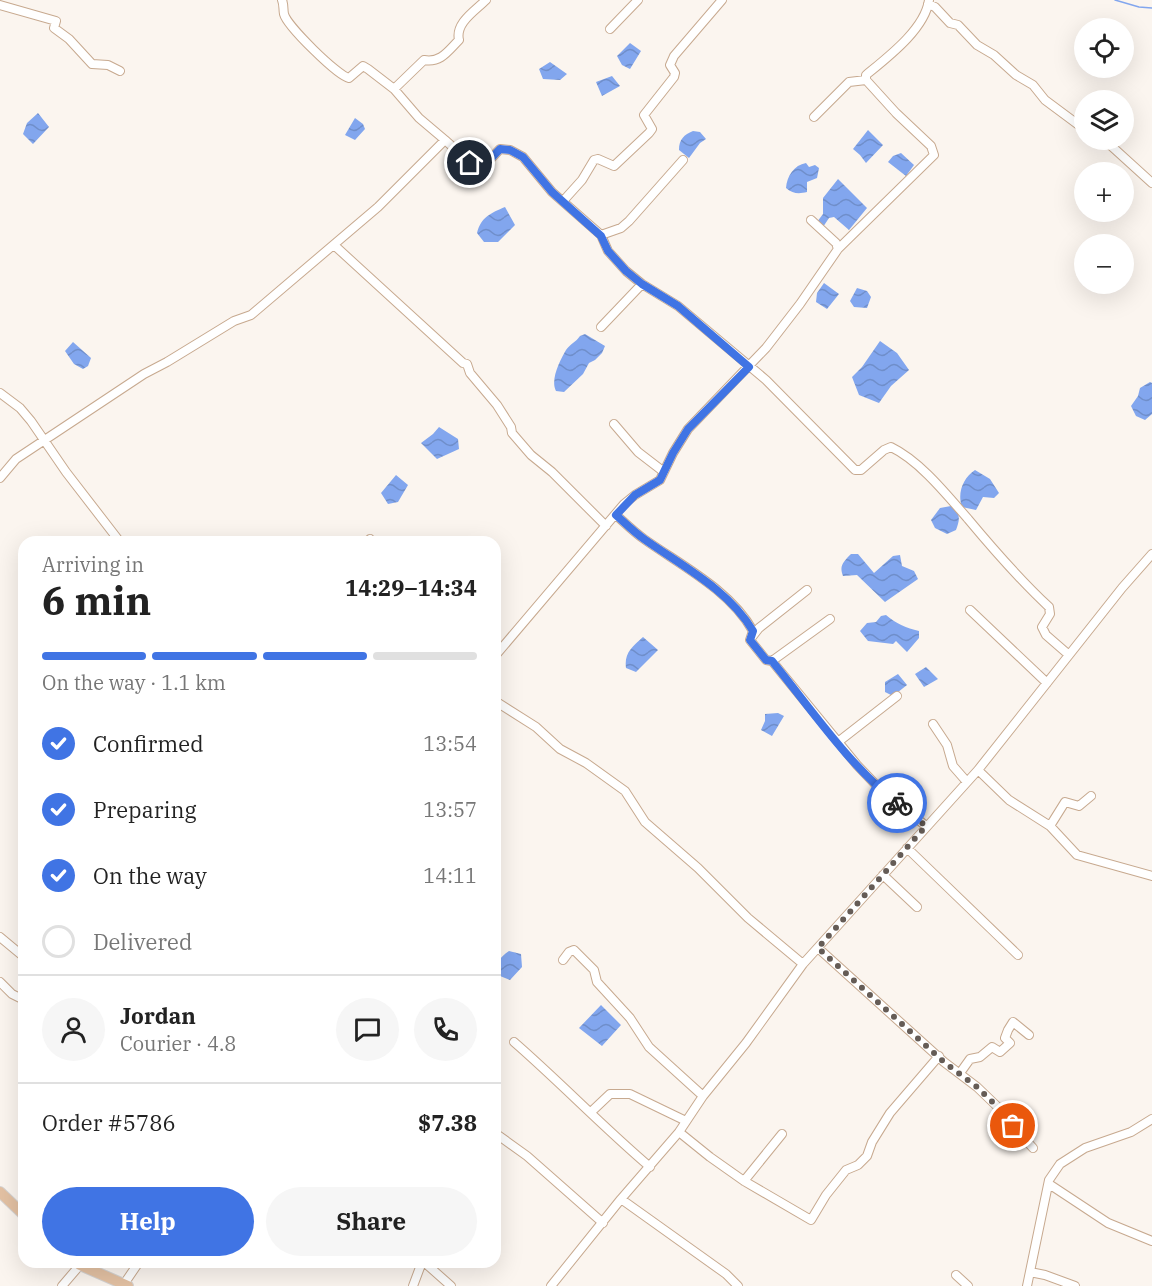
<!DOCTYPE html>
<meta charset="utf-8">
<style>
body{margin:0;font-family:"IBM Plex Serif",serif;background:#f6f6f6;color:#222;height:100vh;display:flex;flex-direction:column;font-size:22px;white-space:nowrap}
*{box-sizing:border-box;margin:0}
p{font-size:20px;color:#767676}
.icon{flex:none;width:33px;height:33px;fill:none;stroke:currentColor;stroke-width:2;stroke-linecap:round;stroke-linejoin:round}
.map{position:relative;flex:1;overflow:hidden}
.drawer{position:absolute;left:18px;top:536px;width:483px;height:732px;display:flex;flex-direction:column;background:#fff;border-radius:18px;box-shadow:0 6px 24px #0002}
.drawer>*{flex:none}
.controls{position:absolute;left:1074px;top:18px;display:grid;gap:12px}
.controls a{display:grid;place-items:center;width:60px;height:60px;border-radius:50%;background:#fff;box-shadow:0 6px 24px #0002;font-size:30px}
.pin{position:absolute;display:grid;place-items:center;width:51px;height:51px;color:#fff;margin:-26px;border:3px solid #fff;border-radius:50%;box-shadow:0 2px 6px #0007}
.courier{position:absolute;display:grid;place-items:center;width:60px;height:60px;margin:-30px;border:4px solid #4074e4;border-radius:50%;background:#fff;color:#222;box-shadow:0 2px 8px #0007}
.headline em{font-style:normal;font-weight:800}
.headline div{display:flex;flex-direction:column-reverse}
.headline{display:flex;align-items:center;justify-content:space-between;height:102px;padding:0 24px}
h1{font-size:39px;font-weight:800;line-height:45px}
.bar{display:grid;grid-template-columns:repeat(4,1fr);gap:9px 6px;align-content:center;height:72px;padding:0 24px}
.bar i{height:8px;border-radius:4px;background:#e0e0e0}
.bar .active{background:#4074e4}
.bar p{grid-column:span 4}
.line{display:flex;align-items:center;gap:15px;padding:0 24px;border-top:2px solid #e0e0e0}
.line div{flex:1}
.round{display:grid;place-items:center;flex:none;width:63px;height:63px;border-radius:32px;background:#f6f6f6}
ol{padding:0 24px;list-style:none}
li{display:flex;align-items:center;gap:18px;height:66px}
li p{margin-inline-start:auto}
li .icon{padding:6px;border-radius:50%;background:#4074e4;color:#fff;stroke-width:4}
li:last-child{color:#767676}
li i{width:33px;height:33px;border:3px solid #e0e0e0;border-radius:50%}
.action{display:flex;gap:12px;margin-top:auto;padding:12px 24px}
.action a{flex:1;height:69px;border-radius:36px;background:#4074e4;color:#fff;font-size:24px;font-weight:800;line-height:69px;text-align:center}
.action a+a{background:#f6f6f6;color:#222}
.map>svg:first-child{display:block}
</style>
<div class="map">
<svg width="1152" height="1286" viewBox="0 0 1152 1286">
<defs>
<pattern id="water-waves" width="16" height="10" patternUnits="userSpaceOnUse" patternTransform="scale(1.5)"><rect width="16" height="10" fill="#82a6ee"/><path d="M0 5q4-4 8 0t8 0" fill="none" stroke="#6f8eca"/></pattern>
</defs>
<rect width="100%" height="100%" fill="#fbf5ef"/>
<path fill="url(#water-waves)" d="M630 43 641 51 630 69 622 65 617 56Z
M550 62 567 74 560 80 543 79 539 69Z
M612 76 620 86 602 96 596 82Z
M38 113 49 127 33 144 23 134 27 123Z
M355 118 363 124 365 129 355 140 345 135Z
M868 130 883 145 866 163 860 155 853 149Z
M693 131 700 132 706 139 700 143 689 158 679 150C679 139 684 135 693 131Z
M901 153 914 165 906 176 888 162 893 156Z
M806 163 809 167 815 165 819 168 817 178 807 182V192C799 194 793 194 786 188 787 176 794 165 806 163Z
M838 179 867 208 849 230 834 217 829 218 823 227 817 222 823 214V198Z
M505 207 515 225 498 242H484L477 233C481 217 491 213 505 207Z
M824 283 839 294 827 309 816 302 817 293Z
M857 288 867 291 871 297 867 308 854 307 850 301Z
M585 334 605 346 602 353 595 360 589 363 583 374 564 392 556 391C550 380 560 360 566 350 570 344 576 342 580 336Z
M880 341 897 353 909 370 891 386 879 403 859 395 852 377 862 367Z
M73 342 91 358 88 366 83 369 74 364 65 351Z
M1150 382 1152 383V414L1145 420 1136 416 1131 406 1138 396 1140 388Z
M439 427 458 439 459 449 437 459 421 443 433 434Z
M975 470 990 479 999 493 994 498 983 497 976 510 962 507C957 493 963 478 975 470Z
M396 475 408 485 398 502 388 504 381 493Z
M951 506C961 514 960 519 956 530L947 534 935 528 931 520 940 508Z
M851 554H858L874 573 893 556 900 555 902 566 914 571 918 579 885 602 857 575 843 576C839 566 843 562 851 554Z
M886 615C897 624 906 628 919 631V638L907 652 896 641 893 644 868 641 860 631 867 623 876 622 881 616Z
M643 637 658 650 636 672 626 668C624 653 632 647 643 637Z
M926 667 938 679 924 687 915 674Z
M898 674 907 685 893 696 885 692V682Z
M778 713 784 716 772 736 761 730 765 721V714Z
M509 951 521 954 522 967 510 980 495 974C495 964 500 957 509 951Z
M601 1005 621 1025 602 1046 579 1028Z"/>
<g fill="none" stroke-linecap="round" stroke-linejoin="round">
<path stroke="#82a6ee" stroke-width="1.5" d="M1115 0 1139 7 1152 8"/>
<g stroke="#c7a98f" stroke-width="10">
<path id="minor" d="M928 4 935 7 950 23 958 25 977 45 994 55 1016 75 1033 85 1045 100 1084 129
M0 5 56 21 54 28 69 39 92 64 108 65 120 71
M610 29 638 0
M866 80V75C888 57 925 29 929 0
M394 89 424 60C441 63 448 51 459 40 455 23 475 11 486 0
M814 117 849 82 866 80
M445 140 476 168H482L500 149 510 150 523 157 552 192 601 235 608 251 626 271 642 284 678 306 766 380 855 470H861L884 450 891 447C920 461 947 495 968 519 993 549 1020 580 1049 607L1050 614 1042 627 1046 635 1069 655
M1102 140 1108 143 1152 183
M564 200 582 180 594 160 598 159 614 166 649 133 652 129 644 115 674 77 675 73 670 65 674 56 722 0
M601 235 621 228 629 221 683 160
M334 245 463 363 467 364 470 373 497 405 511 427 512 433 531 455 552 472 606 526
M838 249 934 155 931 146 896 113 866 80
M601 327 642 284
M0 393 20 408 31 421 66 472 120 542
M614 424 638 452 664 472
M0 478 16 459 144 374 167 362 234 321 251 315 378 207 445 140 419 118 394 89 368 69 363 66 349 78C338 76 287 26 284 14 283 9 284 5 282 0
M616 515C625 523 634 532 644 539 682 566 730 590 753 631L750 640 766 660 772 661 776 666 857 765 879 788 926 826
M370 539 372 542
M970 610 1047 683
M752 637 759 628 807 590
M495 656 624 504 635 495 660 480 673 453 688 429 766 348 800 304 838 249 836 243 811 220
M772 661 830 619
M495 701 536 727 560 749 586 763 625 791 645 822 698 868 748 918 803 964 978 770 1122 588 1152 554
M933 724 947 745 953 766 967 782
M838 742 897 696
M978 770 1009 800 1050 826 1077 855 1152 876
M1050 826 1065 802 1079 806 1091 796
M907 848 1018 955
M883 875 917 907
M0 937 24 957
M818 948 944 1062 977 1087 1004 1113 1013 1126 1033 1148
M563 960 569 952 574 950 594 970 597 982 630 1018 649 1047 703 1096
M0 982 12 994 24 1000
M514 1042C560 1082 603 1127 650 1167
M960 1073 970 1059 980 1057 992 1047 1000 1052 1010 1043 1005 1038 1008 1030 1013 1022 1029 1035
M591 1112 610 1094H630L686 1121
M679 1132 710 1157 744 1181 811 1220 826 1195 846 1170 858 1165 867 1156 872 1142 890 1113 939 1056
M495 1133 527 1156 603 1223
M744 1181 782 1134
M1049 1184 1108 1223 1152 1241
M621 1199 726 1274 738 1286
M424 1262 451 1286
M1030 1272 1045 1275 1075 1286
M956 1275 968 1286
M124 1284 139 1262
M62 1286 80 1265
M413 1286 422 1262
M551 1286 621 1199 679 1132 703 1096 746 1043 803 964
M1027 1286 1049 1180 1060 1164 1085 1148 1131 1132 1152 1119"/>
</g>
<g stroke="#d5d3d2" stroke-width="12">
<path id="major" d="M0 1192 24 1215
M76 1262 80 1265 128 1286"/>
</g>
<use href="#minor" stroke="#fff" stroke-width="8"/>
<use href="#major" stroke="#e3c1a3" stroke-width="10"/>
</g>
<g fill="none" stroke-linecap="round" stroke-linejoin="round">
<path stroke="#655c56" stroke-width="6" stroke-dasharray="0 10.8" d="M897 803 926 826 818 948 944 1062 977 1087 1004 1113 1013 1126"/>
<path stroke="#4074e4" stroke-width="8" d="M470 163 476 168H482L500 149 510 150 523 157 552 192 601 236 608 251 626 271 642 284 678 306 749 367 688 429 673 453 660 480 635 495 616 515C625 523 634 532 644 539 682 566 729 590 753 631L750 640 766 660 772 661 776 666C814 713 850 766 897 803"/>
</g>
</svg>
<div class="controls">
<a><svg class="icon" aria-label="locate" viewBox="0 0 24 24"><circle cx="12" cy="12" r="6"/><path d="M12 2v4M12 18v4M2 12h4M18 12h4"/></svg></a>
<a><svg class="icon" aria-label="layers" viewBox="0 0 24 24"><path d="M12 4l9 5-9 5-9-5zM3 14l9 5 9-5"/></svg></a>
<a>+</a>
<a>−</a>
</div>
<div class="pin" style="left:1013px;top:1126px;background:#ea580c"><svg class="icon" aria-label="bag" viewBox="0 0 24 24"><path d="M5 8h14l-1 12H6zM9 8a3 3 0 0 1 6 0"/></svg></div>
<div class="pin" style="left:470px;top:163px;background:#1f2937"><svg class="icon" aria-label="home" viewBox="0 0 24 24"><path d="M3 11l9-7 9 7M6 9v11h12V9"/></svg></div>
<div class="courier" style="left:897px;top:803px"><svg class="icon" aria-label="bike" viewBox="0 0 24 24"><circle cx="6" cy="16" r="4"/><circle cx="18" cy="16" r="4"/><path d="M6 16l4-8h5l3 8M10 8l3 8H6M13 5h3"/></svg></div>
<section class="drawer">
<div class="headline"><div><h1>6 min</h1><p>Arriving in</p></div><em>14:29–14:34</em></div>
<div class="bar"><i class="active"></i><i class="active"></i><i class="active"></i><i></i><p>On the way · 1.1 km</p></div>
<ol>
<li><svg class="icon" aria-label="check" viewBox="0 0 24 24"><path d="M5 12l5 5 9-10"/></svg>Confirmed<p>13:54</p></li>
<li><svg class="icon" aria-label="check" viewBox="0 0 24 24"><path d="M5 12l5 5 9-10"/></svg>Preparing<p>13:57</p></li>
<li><svg class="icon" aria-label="check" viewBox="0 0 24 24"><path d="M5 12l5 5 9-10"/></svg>On the way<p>14:11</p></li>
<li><i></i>Delivered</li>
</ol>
<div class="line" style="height:108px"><a class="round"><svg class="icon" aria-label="person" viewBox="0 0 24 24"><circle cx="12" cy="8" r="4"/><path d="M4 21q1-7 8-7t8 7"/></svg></a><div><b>Jordan</b><p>Courier · 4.8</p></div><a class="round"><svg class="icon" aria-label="chat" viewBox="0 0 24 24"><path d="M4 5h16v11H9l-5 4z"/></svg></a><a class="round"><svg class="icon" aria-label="phone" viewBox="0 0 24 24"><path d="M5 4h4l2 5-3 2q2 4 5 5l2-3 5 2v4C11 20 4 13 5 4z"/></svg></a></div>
<div class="line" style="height:78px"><div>Order #5786</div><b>$7.38</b></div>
<div class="action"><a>Help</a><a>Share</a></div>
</section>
</div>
